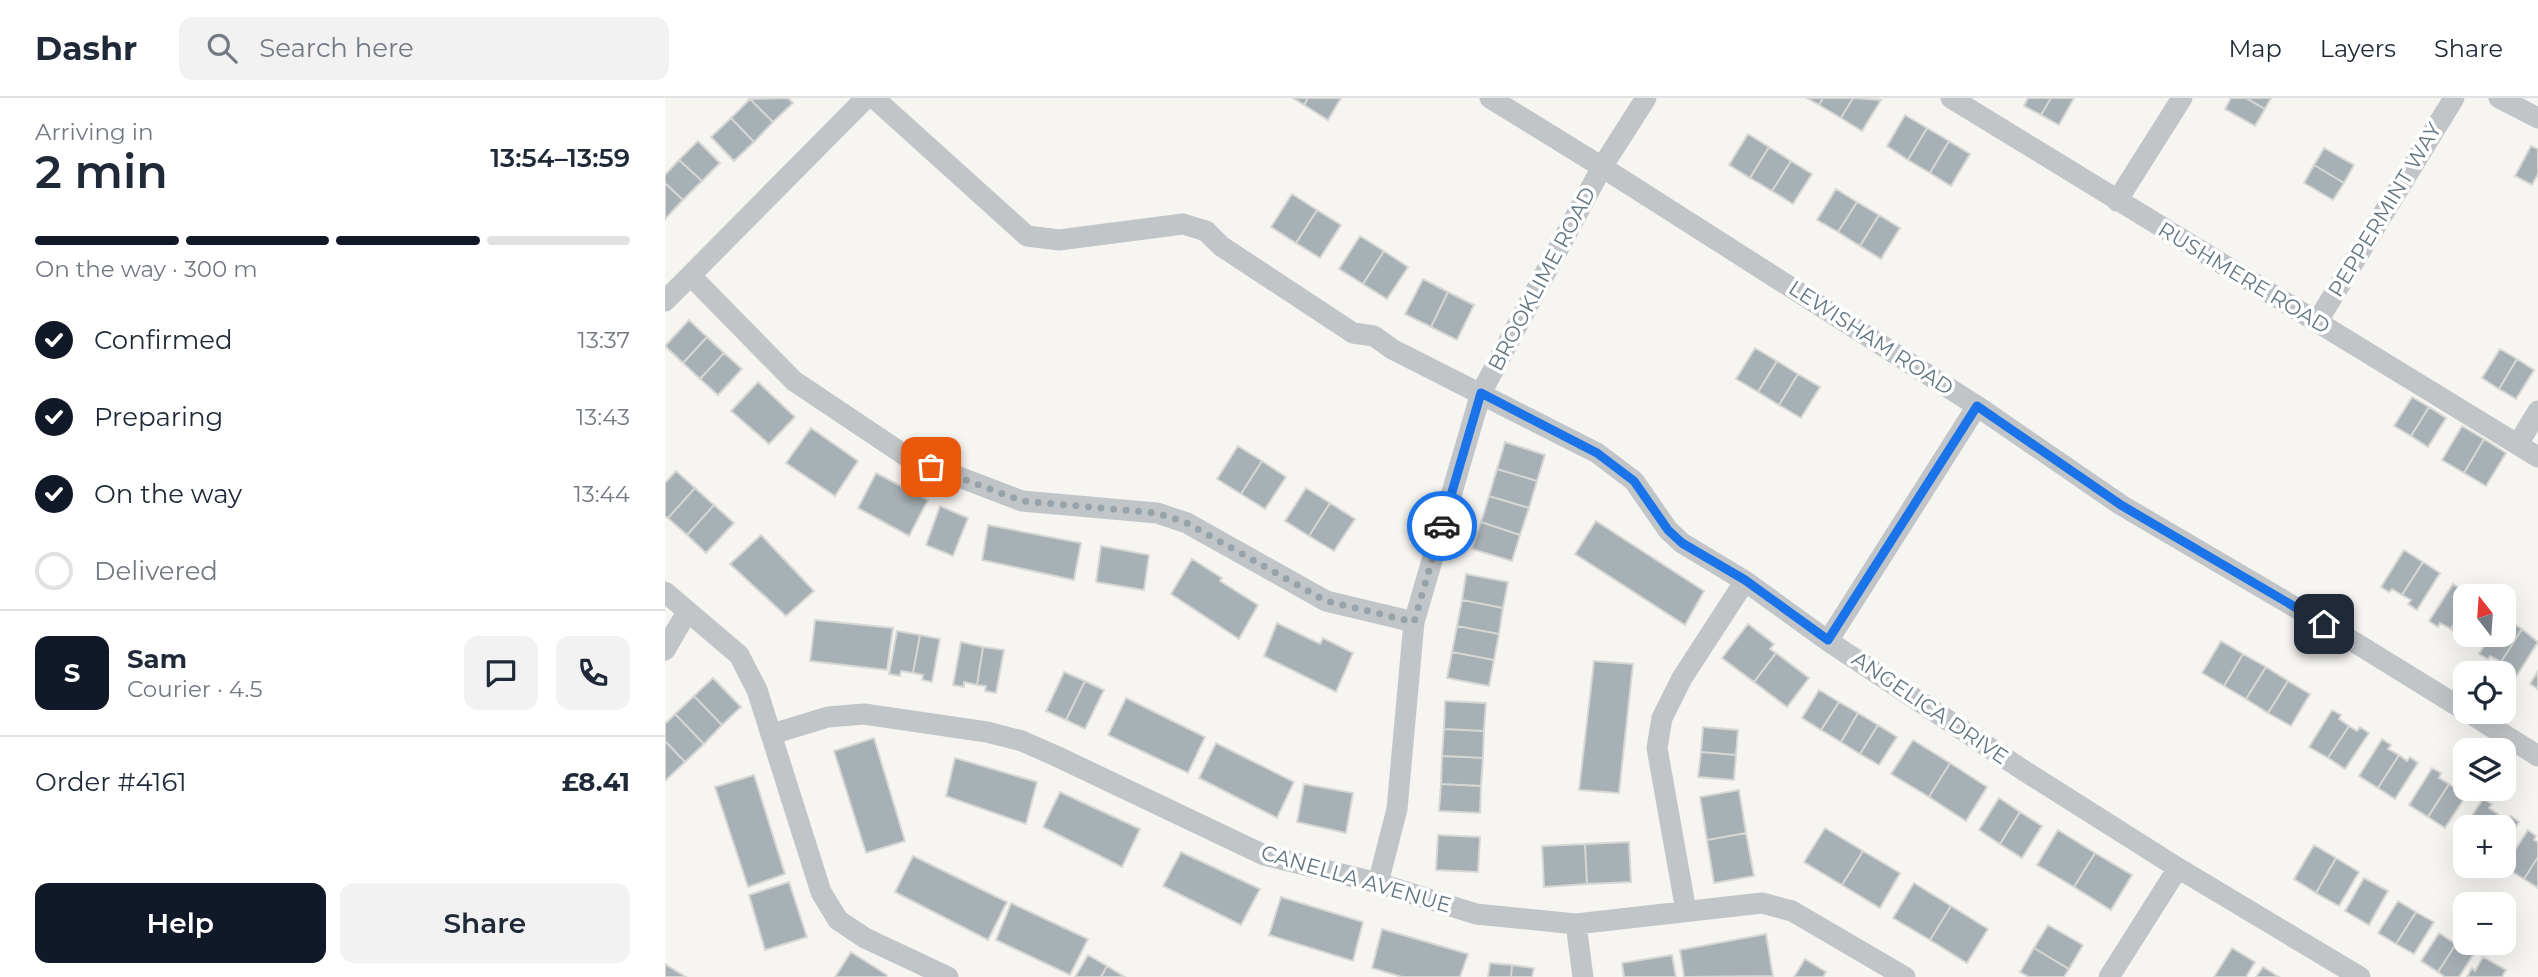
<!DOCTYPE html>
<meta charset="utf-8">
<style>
body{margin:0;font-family:Montserrat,sans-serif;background:#f2f2f3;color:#1f2937;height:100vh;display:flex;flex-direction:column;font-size:26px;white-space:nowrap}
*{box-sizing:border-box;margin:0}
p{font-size:23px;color:#747a83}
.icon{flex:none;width:38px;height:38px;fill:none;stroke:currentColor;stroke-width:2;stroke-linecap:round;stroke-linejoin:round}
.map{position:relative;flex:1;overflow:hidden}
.sheet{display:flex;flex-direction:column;background:#fff;width:665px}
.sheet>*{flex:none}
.needle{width:46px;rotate:343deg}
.controls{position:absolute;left:1788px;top:486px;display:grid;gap:14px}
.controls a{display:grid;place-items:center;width:63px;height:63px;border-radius:14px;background:#fff;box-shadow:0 7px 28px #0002;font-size:35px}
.pin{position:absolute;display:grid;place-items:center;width:60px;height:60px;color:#fff;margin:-30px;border-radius:14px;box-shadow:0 4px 10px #0006}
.courier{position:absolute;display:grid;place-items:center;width:70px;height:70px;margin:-35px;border:5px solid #1a73e8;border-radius:50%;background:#fff;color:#222;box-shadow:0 2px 9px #0007}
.head em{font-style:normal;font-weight:600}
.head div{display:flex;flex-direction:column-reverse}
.head{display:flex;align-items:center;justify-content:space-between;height:119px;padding:0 35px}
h1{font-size:46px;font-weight:600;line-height:52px}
.bar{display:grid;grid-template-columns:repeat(4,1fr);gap:10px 7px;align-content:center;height:84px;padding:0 35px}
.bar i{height:9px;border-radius:5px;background:#e0e1e3}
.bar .on{background:#111827}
.bar p{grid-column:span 4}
.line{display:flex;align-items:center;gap:18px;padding:0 35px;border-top:2px solid #e0e1e3}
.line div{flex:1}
.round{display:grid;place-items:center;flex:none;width:74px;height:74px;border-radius:14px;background:#f2f2f3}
ol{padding:0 35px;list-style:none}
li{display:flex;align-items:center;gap:21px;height:77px}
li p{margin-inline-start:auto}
li .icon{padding:7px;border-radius:50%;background:#111827;color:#fff;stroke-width:4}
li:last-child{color:#747a83}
li i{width:38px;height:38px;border:4px solid #e0e1e3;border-radius:50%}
.primary-button{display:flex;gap:14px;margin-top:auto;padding:14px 35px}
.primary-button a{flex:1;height:80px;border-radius:14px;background:#111827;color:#fff;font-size:28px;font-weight:600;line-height:80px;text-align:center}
.primary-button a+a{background:#f2f2f3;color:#1f2937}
header{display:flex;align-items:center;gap:42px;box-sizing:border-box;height:98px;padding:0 35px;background:#fff;border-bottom:2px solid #e0e1e3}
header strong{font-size:33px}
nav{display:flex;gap:38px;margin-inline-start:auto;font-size:24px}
.search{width:490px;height:63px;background:#f2f2f3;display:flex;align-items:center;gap:18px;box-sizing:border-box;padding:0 24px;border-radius:14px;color:#747a83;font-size:26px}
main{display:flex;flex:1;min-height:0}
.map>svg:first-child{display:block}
</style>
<header>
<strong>Dashr</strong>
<div class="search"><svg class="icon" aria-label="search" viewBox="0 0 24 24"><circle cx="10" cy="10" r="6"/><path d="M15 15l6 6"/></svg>Search here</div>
<nav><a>Map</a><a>Layers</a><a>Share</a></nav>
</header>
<main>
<section class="sheet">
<div class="head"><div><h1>2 min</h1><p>Arriving in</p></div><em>13:54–13:59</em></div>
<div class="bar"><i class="on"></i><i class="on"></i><i class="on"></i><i></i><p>On the way · 300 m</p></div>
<ol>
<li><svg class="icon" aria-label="check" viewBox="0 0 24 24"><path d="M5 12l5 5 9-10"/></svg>Confirmed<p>13:37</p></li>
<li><svg class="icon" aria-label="check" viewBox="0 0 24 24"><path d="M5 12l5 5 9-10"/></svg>Preparing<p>13:43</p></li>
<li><svg class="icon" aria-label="check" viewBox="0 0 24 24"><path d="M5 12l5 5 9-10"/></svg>On the way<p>13:44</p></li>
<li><i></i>Delivered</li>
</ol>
<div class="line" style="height:126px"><b class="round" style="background:#111827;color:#fff">S</b><div><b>Sam</b><p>Courier · 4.5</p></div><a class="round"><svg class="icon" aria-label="chat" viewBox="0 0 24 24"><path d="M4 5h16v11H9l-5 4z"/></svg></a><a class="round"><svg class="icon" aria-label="phone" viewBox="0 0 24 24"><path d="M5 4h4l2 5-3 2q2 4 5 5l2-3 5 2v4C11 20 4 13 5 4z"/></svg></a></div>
<div class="line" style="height:91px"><div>Order #4161</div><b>£8.41</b></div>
<div class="primary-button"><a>Help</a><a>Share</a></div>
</section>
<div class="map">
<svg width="1873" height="879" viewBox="0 0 1873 879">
<rect width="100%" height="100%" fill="#f6f5f2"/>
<path fill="#a7b0b5" stroke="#d7d7d4" stroke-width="2" d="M123 0 128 5 108 24 85 1Z
M628 0H643L639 7Z
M643 0H676L663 22 639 7Z
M1142 0H1158L1154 7Z
M1158 0H1188L1176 20 1154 7Z
M1188 0 1216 2 1197 33 1176 20Z
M1363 0H1386L1376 17 1359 8Z
M1386 0H1409L1394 27 1376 17Z
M1566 0H1581L1600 11 1590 28 1560 11Z
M1581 0H1606L1600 11Z
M85 1 108 24 89 44 66 20Z
M1240 17 1262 30 1243 62 1222 48Z
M66 20 89 44 69 63 46 39Z
M1262 30 1284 43 1265 75 1243 62Z
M1083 36 1104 49 1085 80 1064 67Z
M33 43 55 65 37 83 14 62Z
M1284 43 1305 56 1286 88 1265 75Z
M1866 48 1873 51V76L1867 87 1850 78Z
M1104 49 1126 63 1107 93 1085 80Z
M1659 50 1689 67 1679 85 1649 67Z
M14 62 37 83 18 102 0 85V77Z
M1126 63 1147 76 1128 106 1107 93Z
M1649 67 1679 85 1668 102 1639 85Z
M0 85 18 102 0 121Z
M1171 91 1192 104 1173 134 1152 122Z
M627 96 652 112 631 145 606 129Z
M1192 104 1214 117 1195 148 1173 134Z
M652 112 676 127 655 160 631 145Z
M1214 117 1235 130 1216 161 1195 148Z
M695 138 719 153 698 186 674 171Z
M719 153 743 169 722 201 698 186Z
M758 181 783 194 766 229 740 216Z
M783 194 809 207 792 242 766 229Z
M24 222 42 239 18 265 0 248Z
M42 239 59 255 35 281 18 265Z
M1090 250 1112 263 1093 294 1071 281Z
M1835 251 1852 261 1834 291 1817 280Z
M59 255 77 271 53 297 35 281Z
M1852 261 1869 272 1851 301 1834 291Z
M1112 263 1133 276 1114 307 1093 294Z
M1133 276 1155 289 1136 320 1114 307Z
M93 284 130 319 104 346 66 313Z
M1747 299 1764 309 1746 338 1729 328Z
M1764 309 1781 320 1763 349 1746 338Z
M1797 328 1819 341 1799 375 1777 362Z
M146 330 193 363 170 398 121 365Z
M1819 341 1841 355 1821 388 1799 375Z
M840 344 880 357 872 383 832 371Z
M573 348 597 363 576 396 552 381Z
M597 363 621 379 600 411 576 396Z
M832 371 872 383 864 410 824 398Z
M11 373 30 390 3 420 0 418V385Z
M211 375 263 402 244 438 193 410Z
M30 390 49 407 22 437 3 420Z
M641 390 665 405 644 438 620 423Z
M824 398 864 410 855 437 816 424Z
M665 405 690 421 669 453 644 438Z
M49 407 69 425 41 455 22 437Z
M275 408 303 420 288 458 261 447Z
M931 423 1039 493 1020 527 910 456Z
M816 424 855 437 847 463 807 451Z
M323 427 416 445 409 482 317 462Z
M96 437 149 493 121 518 65 466Z
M436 448 484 457 479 492 431 484Z
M1739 452 1758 464 1737 497 1727 491 1724 494 1716 489Z
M527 461 557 480 555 483 593 507 574 541 506 496Z
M1758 464 1775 475 1752 512 1743 506 1746 502 1737 497Z
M801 476 843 484 838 510 797 502Z
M1788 486 1807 499H1801V508L1786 531 1775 525 1773 529 1764 523Z
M797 502 838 510 834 536 792 528Z
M1801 508V537H1806L1801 546 1792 540 1794 537 1786 531Z
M1839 520 1857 531 1836 564 1825 558 1823 561 1814 556 1826 537H1839Z
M150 522 228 530 222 572 145 563Z
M612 525 655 546 658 540 688 555 671 594 599 558Z
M1083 526 1109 546 1105 551 1111 555 1089 584 1057 560Z
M792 528 834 536 829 562 787 554Z
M1857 531 1873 544 1851 579 1842 573 1844 570 1836 564Z
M232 533 255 537 248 575 236 573 235 578 224 576Z
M255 537 275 541 267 584 257 582 258 577 248 575Z
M1556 543 1578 556 1559 588 1537 575Z
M296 544 318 549 312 587 299 584V589L288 587Z
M318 549 339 552 331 595 320 593 321 588 312 587Z
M787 554 829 562 824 588 782 580Z
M1111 555 1144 580 1122 609 1089 584Z
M1578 556 1601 569 1581 601 1559 588Z
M929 563 968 566 954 695 914 692Z
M1601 569 1623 583 1603 615 1581 601Z
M1873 573V591L1865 586Z
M399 574 420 583 401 622 381 613Z
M48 580 76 609 57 627 29 598Z
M420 583 439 592 420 631 401 622Z
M1623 583 1645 596 1626 628 1603 615Z
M1154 592 1174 604 1156 632 1137 620Z
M29 598 57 627 39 646 10 616Z
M461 600 540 639 523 675 443 637Z
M780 603 821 605 819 633 779 631Z
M1174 604 1193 615 1176 644 1156 632Z
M1667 612 1676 617 1674 621 1684 628 1663 660 1644 649Z
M1193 615 1213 627 1195 656 1176 644Z
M10 616 39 646 20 664 0 643V626Z
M1213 627 1232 639 1214 667 1195 656Z
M1684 628 1692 633 1695 629 1704 635 1680 671 1663 660Z
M1038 629 1073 632 1071 657 1036 654Z
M779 631 819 633 818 660 777 658Z
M209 640 240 743 201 755 169 653Z
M1717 641 1726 647 1723 651 1734 657 1713 690 1694 678Z
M1248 642 1285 665 1264 699 1226 676Z
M0 643 20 664 1 682 0 681Z
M551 645 629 684 612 720 534 680Z
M1036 654 1071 657 1069 682 1033 679Z
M1734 657 1742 663 1745 659 1753 665 1730 701 1713 690Z
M777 658 818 660 816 688 776 686Z
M290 660 372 684 361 726 281 698Z
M1285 665 1322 689 1301 723 1264 699Z
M1767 670 1776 675 1774 680 1784 686 1763 719 1744 707Z
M89 677 120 776 83 789 50 689Z
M639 686 688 695 681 735 632 724Z
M776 686 816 688 815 715 774 713Z
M1784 686 1793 692 1795 687 1804 693 1780 730 1763 719Z
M1074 692 1081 735 1042 742 1035 699Z
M395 694 475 731 457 769 378 729Z
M1334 700 1355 714 1335 746 1314 732Z
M1818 701 1827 706 1824 710 1834 717 1826 730H1801V741L1794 737Z
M1355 714 1377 728 1357 760 1335 746Z
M1834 717 1843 722 1846 718 1854 724 1839 747V730H1826Z
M1160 730 1198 753 1177 787 1139 764Z
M1393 732 1430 755 1409 789 1372 767Z
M1863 732 1871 738 1869 742 1873 744V759L1859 781 1839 769Z
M1081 735 1089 778 1049 785 1042 742Z
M773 737 815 739 813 774 771 772Z
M964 744 966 784 922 786 920 746Z
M920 746 922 786 879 789 877 748Z
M1649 747 1671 760 1651 795 1629 781Z
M1198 753 1235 775 1215 810 1177 787Z
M516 754 595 791 576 827 498 788Z
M1430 755 1467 777 1446 812 1409 789Z
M248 758 342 804 323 842 230 794Z
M1873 759V790L1859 781Z
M1671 760 1694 774 1674 808 1651 795Z
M1699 780 1723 793 1704 827 1680 813Z
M124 784 142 839 100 852 84 797Z
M1249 785 1286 808 1265 842 1228 820Z
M616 799 698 824 688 863 604 837Z
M1733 803 1751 814 1731 846 1713 835Z
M346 805 423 841 405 877 331 842Z
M1286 808 1323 831 1302 865 1265 842Z
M1751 814 1769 824 1749 856 1731 846Z
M1383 827 1418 847 1404 871 1369 850Z
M717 831 803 856 795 879H737L707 870Z
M1774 835 1791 846 1773 874 1756 863Z
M1101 836 1108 878 1019 879 1015 852Z
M1791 846 1808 857 1794 879H1780L1773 874Z
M1369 850 1404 871 1399 879H1364L1355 874Z
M1567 850 1590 864 1581 879H1549Z
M186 854 222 877 221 879H170Z
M423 857 442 868 436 879H410Z
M1007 857 1011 879H959L957 865Z
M1818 859 1841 872 1837 879H1802L1807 870 1810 873Z
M1140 861 1161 874 1158 879H1129Z
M825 865 847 867 846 879H823Z
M0 866 21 879H0Z
M847 867 869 870 867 879H846Z
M442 868 460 879H436Z
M1598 869 1614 879H1591Z"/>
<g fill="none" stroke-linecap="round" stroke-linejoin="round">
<path stroke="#c1c5c8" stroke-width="21" d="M209 0 362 138 394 142 518 126 541 133 556 148 688 235 709 238 727 251 932 355 969 383 1003 432 1017 445 1080 483 1163 543 1358 672 1513 770 1695 879
M825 0 937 69 1312 308 1456 407 1681 539 1801 613
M1286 0 1873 359
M1834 0 1873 20
M1452 103 1517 0
M26 178 129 283 244 360 357 403 492 415 522 425 661 503 749 524
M0 203 201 0
M1652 224 1789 0
M1853 346 1873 313
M0 494 74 557 92 592 156 794 173 822 200 840 283 879
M1163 543 1312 308
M0 552 22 514
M1803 614 1873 658
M107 636 163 619 199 616 322 634 357 643 391 658 599 757 713 785 811 816 911 826 1097 805 1127 813 1240 879
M713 785 732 711 749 524 816 295 937 69 981 0
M1021 813 992 650 997 620 1017 580 1080 483
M911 826 918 879
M1444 879 1513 770"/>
</g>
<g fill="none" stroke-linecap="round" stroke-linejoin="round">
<path stroke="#97a3aa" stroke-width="7" stroke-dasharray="0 12.6" d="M266 369 357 403 492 415 522 425 661 503 749 524 777 428"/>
<path stroke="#1a73e8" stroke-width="9" d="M777 428 816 295 932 355 969 383 1003 432 1017 445 1080 482 1163 542 1312 308 1456 407 1659 526"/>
</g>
<g text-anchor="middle" stroke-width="7" stroke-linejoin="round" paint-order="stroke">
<g font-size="21" fill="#647783" stroke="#fff">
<text transform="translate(1720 112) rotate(-59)" y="7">PEPPERMINT WAY</text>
<text transform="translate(1579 180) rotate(31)" y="7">RUSHMERE ROAD</text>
<text transform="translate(877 181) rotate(-62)" y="7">BROOKLIME ROAD</text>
<text transform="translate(1206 240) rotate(33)" y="7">LEWISHAM ROAD</text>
<text transform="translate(1265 610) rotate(34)" y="7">ANGELICA DRIVE</text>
<text transform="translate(691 781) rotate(16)" y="7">CANELLA AVENUE</text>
</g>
</g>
</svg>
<div class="controls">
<a><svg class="needle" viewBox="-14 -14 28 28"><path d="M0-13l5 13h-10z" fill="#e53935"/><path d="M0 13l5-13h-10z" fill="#747a83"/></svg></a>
<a><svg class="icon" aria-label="locate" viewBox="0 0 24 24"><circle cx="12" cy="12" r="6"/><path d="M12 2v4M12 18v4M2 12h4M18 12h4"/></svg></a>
<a><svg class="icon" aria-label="layers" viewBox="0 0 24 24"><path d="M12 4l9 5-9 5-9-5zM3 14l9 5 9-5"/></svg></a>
<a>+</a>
<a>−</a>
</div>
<div class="pin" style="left:266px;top:369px;background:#ea580c"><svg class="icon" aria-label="bag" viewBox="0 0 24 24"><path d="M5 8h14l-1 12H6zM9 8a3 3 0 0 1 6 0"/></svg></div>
<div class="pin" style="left:1659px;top:526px;background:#1f2937"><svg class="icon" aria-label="home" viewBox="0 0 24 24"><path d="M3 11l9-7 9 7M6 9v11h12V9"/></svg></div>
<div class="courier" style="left:777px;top:428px"><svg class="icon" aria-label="car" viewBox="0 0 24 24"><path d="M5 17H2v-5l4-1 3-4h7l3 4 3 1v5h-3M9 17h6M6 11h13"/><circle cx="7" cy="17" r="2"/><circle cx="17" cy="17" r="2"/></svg></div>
</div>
</main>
